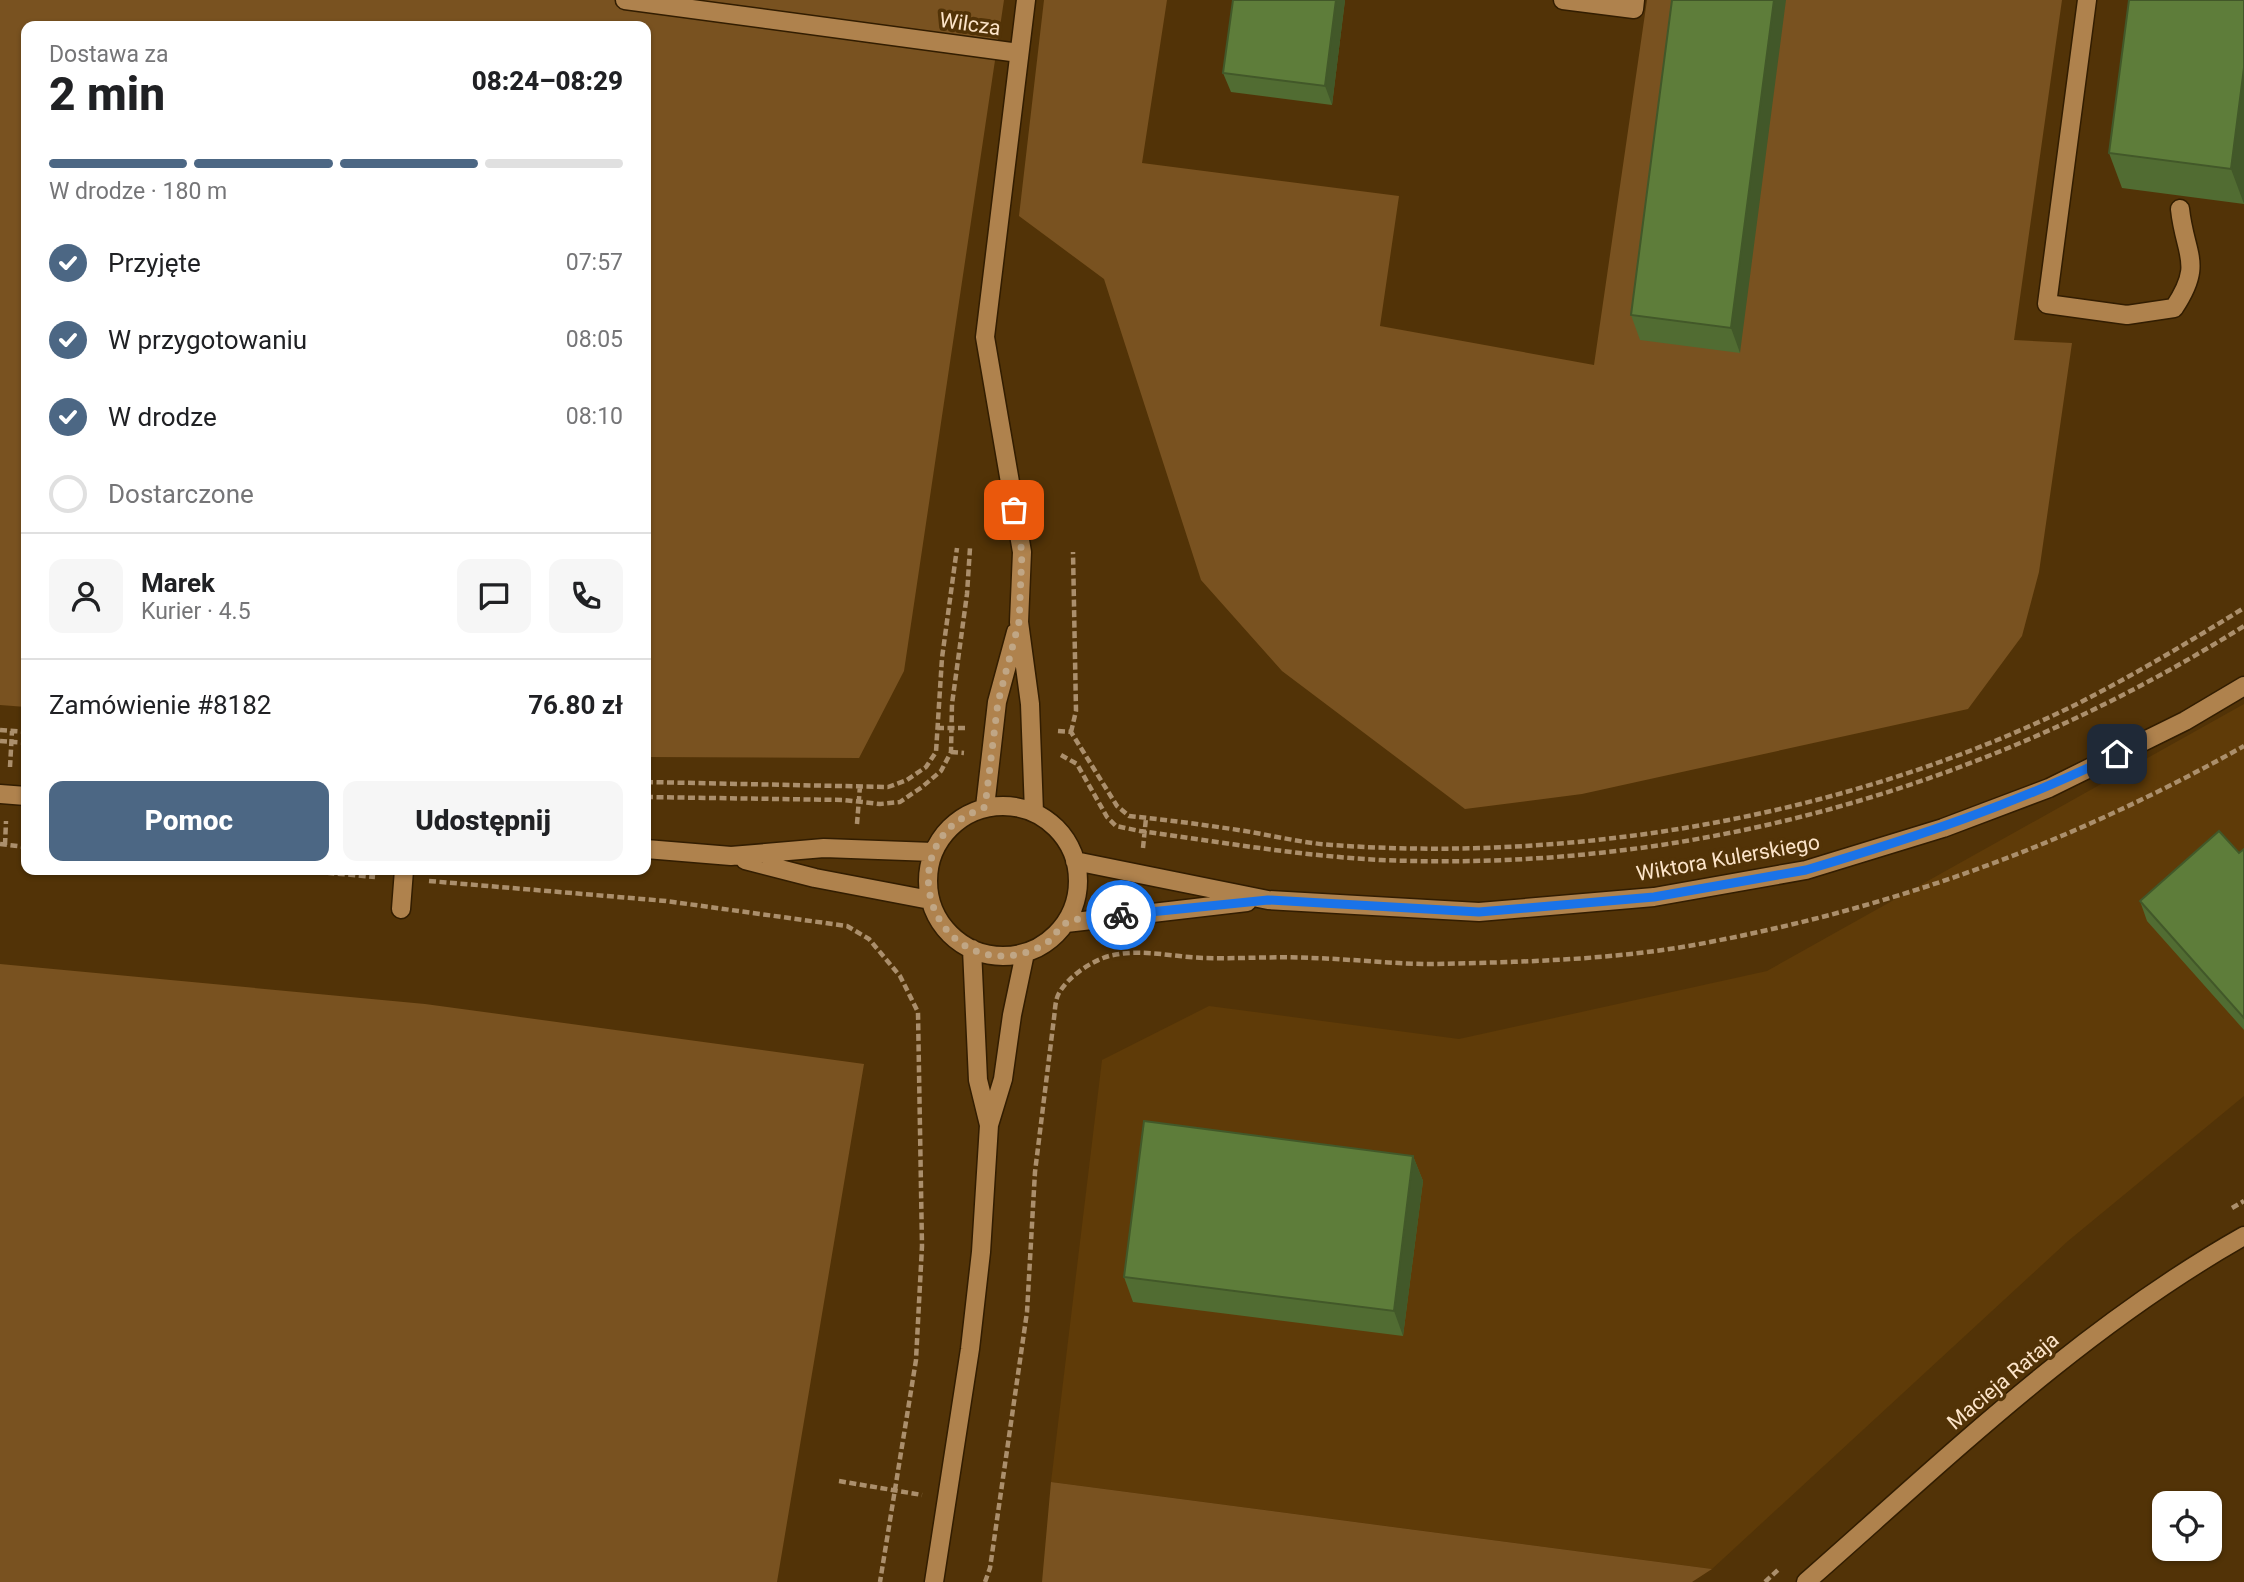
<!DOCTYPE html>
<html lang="pl">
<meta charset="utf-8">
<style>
body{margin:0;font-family:Roboto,sans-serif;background:#f6f6f6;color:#202124;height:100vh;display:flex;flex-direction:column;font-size:26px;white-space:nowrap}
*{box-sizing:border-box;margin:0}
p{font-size:23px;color:#757577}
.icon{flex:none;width:38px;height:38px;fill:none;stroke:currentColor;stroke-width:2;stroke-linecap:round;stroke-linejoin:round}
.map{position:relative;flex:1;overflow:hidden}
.panel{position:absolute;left:21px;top:21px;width:630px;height:854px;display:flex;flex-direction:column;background:#fff;border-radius:14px;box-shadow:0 2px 5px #0004}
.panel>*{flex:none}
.tools{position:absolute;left:2152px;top:1491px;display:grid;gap:14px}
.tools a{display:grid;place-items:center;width:70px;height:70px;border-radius:14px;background:#fff;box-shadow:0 2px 5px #0004;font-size:35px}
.pin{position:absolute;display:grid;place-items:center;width:60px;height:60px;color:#fff;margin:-30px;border-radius:14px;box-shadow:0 4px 10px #0006}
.courier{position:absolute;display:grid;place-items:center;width:70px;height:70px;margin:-35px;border:5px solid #1a73e8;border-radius:50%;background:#fff;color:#222;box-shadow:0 2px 9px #0007}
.head em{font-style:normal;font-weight:800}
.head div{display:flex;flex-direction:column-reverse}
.head{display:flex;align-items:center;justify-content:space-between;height:119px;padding:0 28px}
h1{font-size:46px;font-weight:800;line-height:52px}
.bar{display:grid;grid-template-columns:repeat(4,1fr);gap:10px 7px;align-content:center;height:84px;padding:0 28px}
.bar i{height:9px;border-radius:5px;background:#e0e0e0}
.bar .current{background:#4c6784}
.bar p{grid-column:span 4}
.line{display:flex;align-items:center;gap:18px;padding:0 28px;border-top:2px solid #e0e0e0}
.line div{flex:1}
.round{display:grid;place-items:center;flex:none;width:74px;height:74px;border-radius:14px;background:#f6f6f6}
ol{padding:0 28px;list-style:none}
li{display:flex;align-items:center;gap:21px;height:77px}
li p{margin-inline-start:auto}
li .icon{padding:7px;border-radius:50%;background:#4c6784;color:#fff;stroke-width:4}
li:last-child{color:#757577}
li i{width:38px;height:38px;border:4px solid #e0e0e0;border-radius:50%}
.cta{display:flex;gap:14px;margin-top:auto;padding:14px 28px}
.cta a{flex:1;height:80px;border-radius:14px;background:#4c6784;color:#fff;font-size:28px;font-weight:800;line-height:80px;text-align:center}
.cta a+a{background:#f6f6f6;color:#202124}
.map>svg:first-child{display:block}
</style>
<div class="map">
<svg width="2244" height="1582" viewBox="0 0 2244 1582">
<rect width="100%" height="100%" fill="#523307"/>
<path fill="#5f3b08" d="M2244 704V1096L2068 1241 1712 1569 1051 1482 1102 1060 1209 1006 1459 1039 1767 971Z"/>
<path fill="#795220" d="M0 0H1004L904 671 859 758 646 757V26H26V707L0 705Z
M1044 0H1167L1142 163 1399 196 1380 326 1594 365 1647 0H2062L2014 340 2072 343 2039 572 2022 636 1968 709 1582 794 1465 809 1282 671 1201 580 1104 279 1019 216Z
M0 964 425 1004 864 1064 777 1582H0Z
M1051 1482 1712 1569 1692 1582H1042Z"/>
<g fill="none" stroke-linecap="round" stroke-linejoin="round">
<g stroke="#321d01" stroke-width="21">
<path id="minor" d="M625 0 1019 53
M1026 0 985 337 1022 552 1019 622 1030 704 1034 812
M1563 0 1634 9 1635 0
M2087 0 2047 304 2127 315 2174 308C2204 263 2185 256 2180 209
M0 794 26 796
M928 881a75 75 0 1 1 150 0a75 75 0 1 1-150 0Z
M985 807 997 702 1016 632
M646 849 731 856 824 848 933 852
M745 860 815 878 930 900
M1075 861 1268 900 1479 912 1654 897 1806 870 1943 828 2049 788 2185 721 2244 686
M401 909 404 870
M1066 923 1247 902
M972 949 978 1080 989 1125
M934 1582 970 1349 981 1252 989 1125 1003 1079 1012 1015 1025 953
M1806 1582C1946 1459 2081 1328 2244 1236"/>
</g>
<path stroke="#ab8f6c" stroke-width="4.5" stroke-dasharray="7 3.5" stroke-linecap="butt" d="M937 728H965
M0 730 26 732
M1058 731 1071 732 1117 806 1129 816C1168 820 1206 825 1245 831 1274 836 1303 843 1332 845 1581 863 1852 815 2077 704 2134 675 2189 642 2244 608
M1071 732 1076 711 1073 552
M0 741 26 743
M951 752 964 753
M1061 755 1077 764 1107 817 1116 826 1140 831C1220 842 1301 856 1381 860 1689 873 1984 789 2244 626
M10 767 12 731
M646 782 888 787 907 780 926 767 936 752 942 658 957 548
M646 797 844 800 880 804 900 802 922 787 941 771 951 752 952 704 967 594 970 548
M857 824 860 786
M0 844 26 847
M5 845 6 821
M1143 848 1146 818
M296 870 375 877
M429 881 666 901 847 926 869 939 900 976 918 1012 922 1246 916 1360 880 1582
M2232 1208 2244 1201
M839 1481 922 1495
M985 1582 990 1568 1027 1312 1035 1172 1054 1018C1055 1011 1055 1000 1059 993 1068 977 1091 961 1109 956 1140 948 1172 957 1204 958 1239 959 1276 956 1311 958 1352 959 1392 964 1432 964 1525 962 1619 960 1710 942 1903 905 2073 842 2244 746
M1765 1582 1780 1568"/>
<use href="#minor" stroke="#af824d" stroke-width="18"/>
</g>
<path fill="#516c32" d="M1345 0 1332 105 1231 92 1223 73Z
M1672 0 1740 353 1640 340 1631 315Z
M2244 0V204L2122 188 2109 153Z
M2244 849V1030L2147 921 2140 901 2239 853Z
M1413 1156 1423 1181 1403 1336 1133 1302 1124 1277Z"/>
<path fill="#425829" d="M1336 0H1345L1332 105 1325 86Z
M1774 0H1786L1740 353 1731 328Z
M2244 68V204L2231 169Z
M1413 1156 1423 1181 1403 1336 1394 1311Z"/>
<path fill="#5e7d3a" stroke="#425829" stroke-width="2" d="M1233 0H1336L1325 86 1223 73Z
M1672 0H1774L1731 328 1631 315Z
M2129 0H2244V68L2231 169 2109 153Z
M2219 831 2239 853 2244 849V1018L2140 901Z
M1144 1121 1413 1156 1394 1311 1124 1277Z"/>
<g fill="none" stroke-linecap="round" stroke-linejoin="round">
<path stroke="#c0a685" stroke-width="7" stroke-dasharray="0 12.6" d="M1014 510 1022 552 1019 622 998 702 985 807C970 814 955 820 945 833 907 879 938 953 999 956 1015 957 1036 951 1049 941 1055 936 1060 925 1068 922 1083 916 1105 917 1121 915"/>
<path stroke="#1a73e8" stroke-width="9" d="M1121 915 1268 900 1479 912 1654 897 1806 870C1913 838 2017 804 2117 754"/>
</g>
<g text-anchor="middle" stroke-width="7" stroke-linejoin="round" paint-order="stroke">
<g font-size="21" fill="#fce4c9" stroke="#523307">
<text transform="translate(970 24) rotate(8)" y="7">Wilcza</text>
<text transform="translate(1728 858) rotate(-10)" y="7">Wiktora Kulerskiego</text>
<text transform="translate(2003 1381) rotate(-40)" y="7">Macieja Rataja</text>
</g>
</g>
</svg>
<div class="tools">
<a><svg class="icon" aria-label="locate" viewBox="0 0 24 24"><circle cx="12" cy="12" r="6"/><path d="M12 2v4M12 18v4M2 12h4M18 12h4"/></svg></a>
</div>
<div class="pin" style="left:1014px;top:510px;background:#ea580c"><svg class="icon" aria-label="bag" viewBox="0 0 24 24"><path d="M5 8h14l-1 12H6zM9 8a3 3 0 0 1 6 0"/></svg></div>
<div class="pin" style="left:2117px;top:754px;background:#1f2937"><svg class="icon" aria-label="home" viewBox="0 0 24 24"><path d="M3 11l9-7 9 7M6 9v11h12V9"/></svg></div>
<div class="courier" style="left:1121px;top:915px"><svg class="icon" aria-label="bike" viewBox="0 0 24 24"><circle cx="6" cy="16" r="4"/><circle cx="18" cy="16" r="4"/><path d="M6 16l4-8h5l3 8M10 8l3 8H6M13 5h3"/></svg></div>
<section class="panel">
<div class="head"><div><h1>2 min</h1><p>Dostawa za</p></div><em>08:24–08:29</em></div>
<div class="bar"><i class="current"></i><i class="current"></i><i class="current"></i><i></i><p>W drodze · 180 m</p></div>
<ol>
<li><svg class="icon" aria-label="check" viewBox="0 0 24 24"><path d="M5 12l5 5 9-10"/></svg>Przyjęte<p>07:57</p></li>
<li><svg class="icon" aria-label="check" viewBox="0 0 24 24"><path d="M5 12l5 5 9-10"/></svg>W przygotowaniu<p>08:05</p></li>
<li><svg class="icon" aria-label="check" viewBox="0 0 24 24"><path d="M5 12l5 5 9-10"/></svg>W drodze<p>08:10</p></li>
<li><i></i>Dostarczone</li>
</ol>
<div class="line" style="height:126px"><a class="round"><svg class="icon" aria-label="person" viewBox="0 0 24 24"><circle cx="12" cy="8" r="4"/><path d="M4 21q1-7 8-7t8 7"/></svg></a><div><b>Marek</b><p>Kurier · 4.5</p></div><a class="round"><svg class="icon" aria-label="chat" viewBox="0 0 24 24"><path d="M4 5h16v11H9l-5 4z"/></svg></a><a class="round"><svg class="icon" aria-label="phone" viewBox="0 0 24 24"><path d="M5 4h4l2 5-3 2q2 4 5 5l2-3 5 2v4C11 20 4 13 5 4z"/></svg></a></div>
<div class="line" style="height:91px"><div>Zamówienie #8182</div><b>76.80 zł</b></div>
<div class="cta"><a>Pomoc</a><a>Udostępnij</a></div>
</section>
</div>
